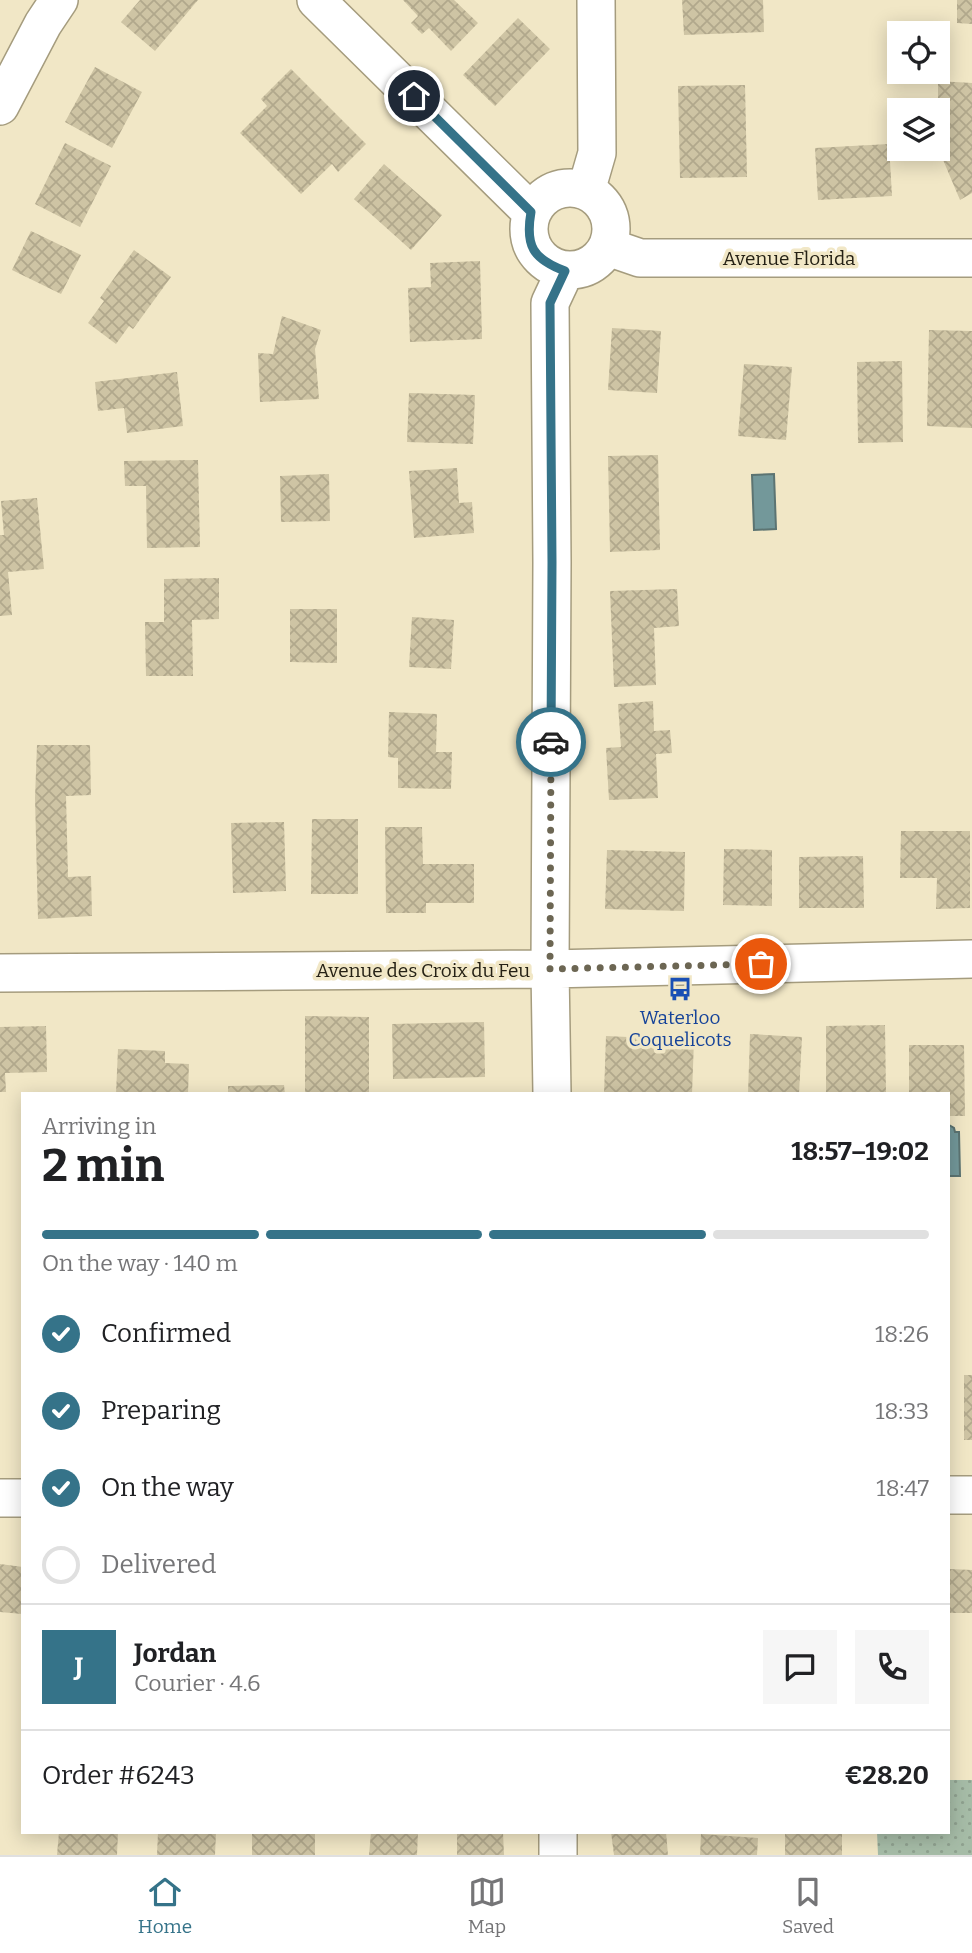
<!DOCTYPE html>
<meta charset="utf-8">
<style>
body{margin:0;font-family:Bitter,serif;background:#f6f6f6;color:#202124;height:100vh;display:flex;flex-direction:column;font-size:26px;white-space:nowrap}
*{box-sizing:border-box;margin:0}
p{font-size:23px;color:#757577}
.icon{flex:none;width:38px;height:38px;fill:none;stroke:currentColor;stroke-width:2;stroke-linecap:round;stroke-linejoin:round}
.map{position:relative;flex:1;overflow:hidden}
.sheet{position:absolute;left:21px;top:1092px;width:929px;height:742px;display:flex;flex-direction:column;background:#fff;border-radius:0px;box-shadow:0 4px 18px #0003}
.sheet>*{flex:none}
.buttons{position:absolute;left:887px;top:21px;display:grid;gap:14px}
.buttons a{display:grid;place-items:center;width:63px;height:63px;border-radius:0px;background:#fff;box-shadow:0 4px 18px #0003;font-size:35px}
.pin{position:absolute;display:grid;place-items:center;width:60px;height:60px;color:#fff;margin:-30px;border:4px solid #fff;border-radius:50%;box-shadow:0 2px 7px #0007}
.courier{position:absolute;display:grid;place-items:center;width:70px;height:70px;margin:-35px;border:5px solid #357389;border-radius:50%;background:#fff;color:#222;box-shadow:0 2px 9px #0007}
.overview em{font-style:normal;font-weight:700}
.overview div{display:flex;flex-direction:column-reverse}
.overview{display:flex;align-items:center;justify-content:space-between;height:119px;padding:0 21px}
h1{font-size:46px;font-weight:700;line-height:52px}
.bar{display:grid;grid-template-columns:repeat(4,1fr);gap:10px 7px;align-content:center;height:84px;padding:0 21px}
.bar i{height:9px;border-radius:5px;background:#e0e0e0}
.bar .current{background:#357389}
.bar p{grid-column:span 4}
.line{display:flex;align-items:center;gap:18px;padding:0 21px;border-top:2px solid #e0e0e0}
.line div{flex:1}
.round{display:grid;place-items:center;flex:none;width:74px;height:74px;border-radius:0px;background:#f6f6f6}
ol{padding:0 21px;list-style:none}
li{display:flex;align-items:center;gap:21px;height:77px}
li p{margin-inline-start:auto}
li .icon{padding:7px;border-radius:50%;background:#357389;color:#fff;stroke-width:4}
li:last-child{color:#757577}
li i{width:38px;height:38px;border:4px solid #e0e0e0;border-radius:50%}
.tabs{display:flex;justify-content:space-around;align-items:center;height:98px;border-top:2px solid #e0e0e0;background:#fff;font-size:19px;color:#757577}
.tabs a{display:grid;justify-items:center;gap:4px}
.tabs .current{color:#357389}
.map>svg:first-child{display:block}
</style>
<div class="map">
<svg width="972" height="1855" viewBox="0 0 972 1855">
<defs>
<pattern id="park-dots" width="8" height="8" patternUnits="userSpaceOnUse" patternTransform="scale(1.75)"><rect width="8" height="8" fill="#a6bca7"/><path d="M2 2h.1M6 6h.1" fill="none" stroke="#8fa18f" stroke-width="1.8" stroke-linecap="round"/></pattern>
<pattern id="building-cross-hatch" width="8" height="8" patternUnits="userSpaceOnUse" patternTransform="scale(1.75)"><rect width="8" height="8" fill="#cec4a4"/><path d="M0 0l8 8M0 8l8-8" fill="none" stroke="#b1a88c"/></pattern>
</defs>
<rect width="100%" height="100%" fill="#f1e7c6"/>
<path fill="url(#park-dots)" d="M949 1780H972V1855H878L877 1832H948Z"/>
<path fill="#73989a" stroke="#5c7472" stroke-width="2" d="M774 474 776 529 754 530 752 475Z
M949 1125 954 1128 955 1132H959L960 1176H949Z"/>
<path fill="url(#building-cross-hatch)" d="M140 0H198L155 51 121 22Z
M403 0H454L478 23 451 51 429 28 422 34 411 23 418 16Z
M682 0H763L764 32 684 35Z
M957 0H972V24L957 23Z
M518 18 550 49 495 106 463 75Z
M95 67 142 92 112 148 65 122Z
M291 69 366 144 338 172 332 164 301 194 240 133 267 106 261 99Z
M938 81 972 83V193L960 200 938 148Z
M745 85 747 177 680 178 678 86Z
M65 143 111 166 80 227 35 204Z
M889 144 892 196 818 200 815 148Z
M384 164 442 215 411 250 354 199Z
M31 231 81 255 61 294 12 270Z
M134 250 171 277 133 329 129 326 116 344 88 323 104 301 100 298Z
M480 261 482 339 410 342 408 288 431 287 430 263Z
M282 316 321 330 315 349 319 399 260 402 258 353 273 354Z
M612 328 661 331 657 393 608 390Z
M929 330 972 331V428L927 426Z
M902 361 903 442 858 443 857 362Z
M744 364 792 367 786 440 738 436Z
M177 372 183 426 127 433 124 408 98 411 95 382Z
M409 393 475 395 473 444 407 442Z
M658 455 660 550 610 552 608 456Z
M198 460 200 547 147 548 146 486H125L124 461Z
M457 468 459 503 472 502 474 533 414 538 409 471Z
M329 474 330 521 281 522 280 476Z
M37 498 44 569 8 572 12 615 0 616V535H4L1 501Z
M219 578V619L192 620 193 676H146L145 622H164V579Z
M677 589 679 626 654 628 656 685 614 687 610 591Z
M290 609H337V663L290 662Z
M412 617 454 620 451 669 409 667Z
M653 701 654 731 670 730 672 753 656 754 658 798 609 800 606 748 621 747 618 704Z
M389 712 437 714 436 752H452L451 789 398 788V758L388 757Z
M37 745H90L91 795 66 796 68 877 91 876 92 916 38 919 35 798Z
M312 819H358V894H311Z
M284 822 286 891 233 893 231 823Z
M385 827H422L423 864H474V903H426V913H386Z
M901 831H970V908L936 909 937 878H900Z
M724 849 772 850V906L723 905Z
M607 850 685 852 684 911 605 909Z
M863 856 864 908H799V857Z
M305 1016 369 1017V1094H305Z
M484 1022 485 1077 393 1079 392 1024Z
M885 1025 886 1094H826V1026Z
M46 1026 47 1072 5 1073 6 1092H0V1027Z
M750 1034 802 1037 799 1094H748Z
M606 1036 694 1040 692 1094H604Z
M909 1045H964L965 1116H948V1094H909Z
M118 1049 165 1051V1063L189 1064 188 1094H116Z
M284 1085 285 1094H228V1086Z
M964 1375H972V1440H964Z
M0 1564 23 1567 22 1614 0 1612Z
M950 1569 972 1570V1613H948Z
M59 1832H118L117 1855H57Z
M158 1832H216L215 1855H157Z
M252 1832H315V1855H252Z
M371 1832H418L417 1855H369Z
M457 1832H503L504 1855H457Z
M611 1832H666L668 1855H614Z
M785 1832H842V1855H785Z
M701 1834 758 1838 757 1855H700Z"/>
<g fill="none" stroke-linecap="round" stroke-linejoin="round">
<g stroke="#a59c7e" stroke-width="40">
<path id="minor" d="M316 0 531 212
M0 106 43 24 59 0
M529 229a41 41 0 1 1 82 0a41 41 0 1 1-82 0Z
M586 191 597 153 596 0
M608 247 640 258H972
M0 973 550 969 972 959
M552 1094 550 969 552 562 550 303 565 271
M948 1495H972
M0 1498H23
M558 1832V1855"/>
</g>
<use href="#minor" stroke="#fff" stroke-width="37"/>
</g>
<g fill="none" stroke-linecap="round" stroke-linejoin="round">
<path stroke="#6c6653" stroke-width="7" stroke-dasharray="0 12.6" d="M551 742 550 969 761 964"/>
<path stroke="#357389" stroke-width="9" d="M414 96 531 212C525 246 533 259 565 271L550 303 552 562 551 742"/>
</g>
<defs>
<g id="bus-bare" transform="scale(1.89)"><path d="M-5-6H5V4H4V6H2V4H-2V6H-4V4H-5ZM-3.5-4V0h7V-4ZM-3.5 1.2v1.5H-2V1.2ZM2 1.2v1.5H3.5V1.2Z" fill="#1a4fb4" stroke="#f1e7c6" stroke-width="2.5" paint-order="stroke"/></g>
</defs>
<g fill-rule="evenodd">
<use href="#bus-bare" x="680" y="989"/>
</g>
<g text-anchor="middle" stroke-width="7" stroke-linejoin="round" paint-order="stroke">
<g font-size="19" fill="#252115" stroke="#f1e7c6">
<text x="789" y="265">Avenue Florida</text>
<text x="423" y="977">Avenue des Croix du Feu</text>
</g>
<g font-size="19" fill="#164399" stroke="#f1e7c6">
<text x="680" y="1024">Waterloo<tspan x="680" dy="22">Coquelicots</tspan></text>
</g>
</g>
</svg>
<div class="buttons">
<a><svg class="icon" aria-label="locate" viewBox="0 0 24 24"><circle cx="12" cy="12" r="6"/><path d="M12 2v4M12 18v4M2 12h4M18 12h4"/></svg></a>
<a><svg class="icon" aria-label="layers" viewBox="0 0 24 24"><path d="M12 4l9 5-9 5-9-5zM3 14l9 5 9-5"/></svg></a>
</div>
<div class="pin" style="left:761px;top:964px;background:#ea580c"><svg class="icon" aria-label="bag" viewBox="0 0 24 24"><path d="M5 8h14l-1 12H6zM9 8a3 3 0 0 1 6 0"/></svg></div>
<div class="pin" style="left:414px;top:96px;background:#1f2937"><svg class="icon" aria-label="home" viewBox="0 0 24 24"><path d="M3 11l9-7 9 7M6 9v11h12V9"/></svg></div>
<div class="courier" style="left:551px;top:742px"><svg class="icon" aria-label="car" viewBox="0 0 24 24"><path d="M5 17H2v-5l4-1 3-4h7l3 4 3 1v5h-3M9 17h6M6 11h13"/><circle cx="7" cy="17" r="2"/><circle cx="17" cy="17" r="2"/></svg></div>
<section class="sheet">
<div class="overview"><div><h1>2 min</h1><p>Arriving in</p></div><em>18:57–19:02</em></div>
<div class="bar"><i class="current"></i><i class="current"></i><i class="current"></i><i></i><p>On the way · 140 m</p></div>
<ol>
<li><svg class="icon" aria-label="check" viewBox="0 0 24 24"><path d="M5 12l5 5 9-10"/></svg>Confirmed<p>18:26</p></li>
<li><svg class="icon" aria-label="check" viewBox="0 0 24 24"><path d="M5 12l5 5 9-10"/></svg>Preparing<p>18:33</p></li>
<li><svg class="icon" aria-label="check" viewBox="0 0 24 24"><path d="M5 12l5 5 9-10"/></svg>On the way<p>18:47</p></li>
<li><i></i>Delivered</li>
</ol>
<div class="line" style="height:126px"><b class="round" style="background:#357389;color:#fff">J</b><div><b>Jordan</b><p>Courier · 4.6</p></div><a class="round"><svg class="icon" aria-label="chat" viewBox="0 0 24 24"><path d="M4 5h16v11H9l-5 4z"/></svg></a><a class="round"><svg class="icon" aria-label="phone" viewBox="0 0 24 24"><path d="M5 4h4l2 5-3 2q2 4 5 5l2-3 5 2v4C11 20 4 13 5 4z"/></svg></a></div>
<div class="line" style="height:91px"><div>Order #6243</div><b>€28.20</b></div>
</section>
</div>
<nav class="tabs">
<a class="current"><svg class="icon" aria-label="home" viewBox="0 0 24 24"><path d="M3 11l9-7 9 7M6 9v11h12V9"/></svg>Home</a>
<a><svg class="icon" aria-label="map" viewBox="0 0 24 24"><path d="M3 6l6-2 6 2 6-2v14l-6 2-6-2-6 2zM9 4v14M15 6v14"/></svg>Map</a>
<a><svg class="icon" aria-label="saved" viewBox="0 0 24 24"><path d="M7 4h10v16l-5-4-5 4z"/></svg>Saved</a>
</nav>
